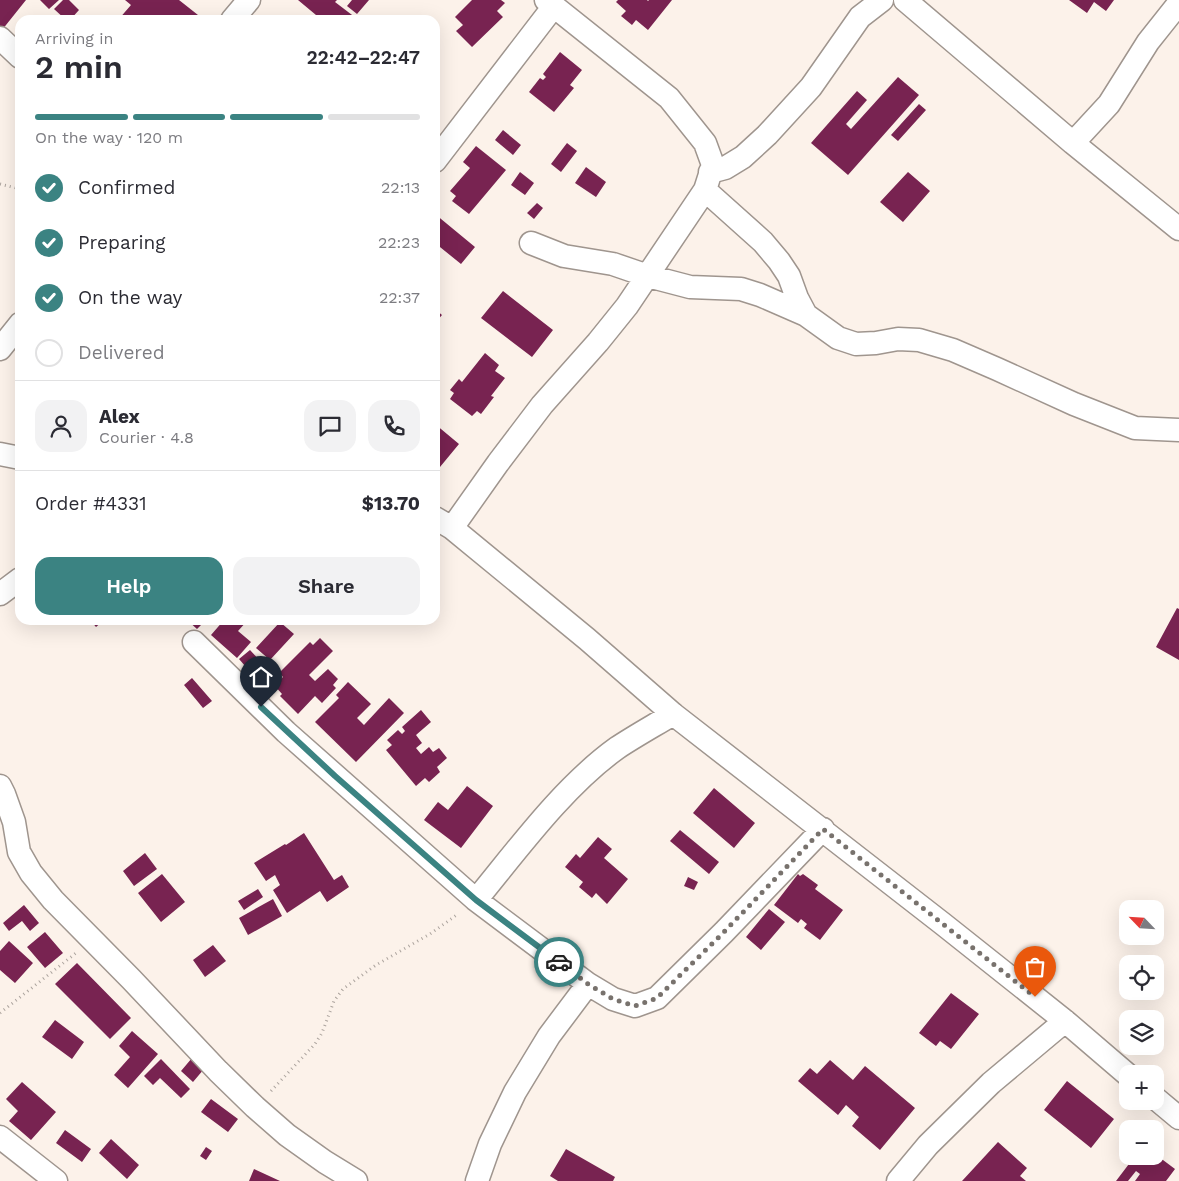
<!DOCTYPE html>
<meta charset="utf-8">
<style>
body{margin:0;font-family:"Work Sans",sans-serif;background:#f2f2f3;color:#2b2b33;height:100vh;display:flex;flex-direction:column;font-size:19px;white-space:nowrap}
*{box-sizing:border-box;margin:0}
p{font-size:16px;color:#7c7c81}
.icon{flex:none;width:28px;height:28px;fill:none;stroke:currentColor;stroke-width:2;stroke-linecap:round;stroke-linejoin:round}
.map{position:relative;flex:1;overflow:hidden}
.side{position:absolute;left:15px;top:15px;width:425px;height:610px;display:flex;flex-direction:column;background:#fff;border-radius:15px;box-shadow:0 5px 20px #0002}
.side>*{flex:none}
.needle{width:32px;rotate:295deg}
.tools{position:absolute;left:1119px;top:900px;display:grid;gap:10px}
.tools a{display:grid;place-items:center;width:45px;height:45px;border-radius:10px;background:#fff;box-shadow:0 5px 20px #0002;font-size:25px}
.pin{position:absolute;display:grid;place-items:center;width:42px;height:42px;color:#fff;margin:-51px -21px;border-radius:50% 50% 50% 0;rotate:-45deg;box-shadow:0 0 5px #0007}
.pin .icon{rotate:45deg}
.courier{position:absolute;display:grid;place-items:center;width:50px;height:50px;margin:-25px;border:4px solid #3b8382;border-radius:50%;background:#fff;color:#222;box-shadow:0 1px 6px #0007}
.headline em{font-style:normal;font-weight:600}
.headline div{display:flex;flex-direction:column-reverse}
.headline{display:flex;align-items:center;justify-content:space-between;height:85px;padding:0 20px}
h1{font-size:32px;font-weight:600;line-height:38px}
.bar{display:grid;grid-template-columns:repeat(4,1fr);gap:8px 5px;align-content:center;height:60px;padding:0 20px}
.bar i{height:6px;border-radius:4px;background:#e1e1e2}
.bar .selected{background:#3b8382}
.bar p{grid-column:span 4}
.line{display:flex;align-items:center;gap:12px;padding:0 20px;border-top:1px solid #e1e1e2}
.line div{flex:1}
.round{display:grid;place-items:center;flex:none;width:52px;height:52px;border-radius:15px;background:#f2f2f3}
ol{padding:0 20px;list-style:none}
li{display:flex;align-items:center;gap:15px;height:55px}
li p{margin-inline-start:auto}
li .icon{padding:5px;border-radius:50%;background:#3b8382;color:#fff;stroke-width:4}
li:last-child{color:#7c7c81}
li i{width:28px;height:28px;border:2px solid #e1e1e2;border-radius:50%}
.action{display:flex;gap:10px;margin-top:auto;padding:10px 20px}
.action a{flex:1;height:58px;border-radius:15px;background:#3b8382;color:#fff;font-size:20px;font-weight:600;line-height:58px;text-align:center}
.action a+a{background:#f2f2f3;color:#2b2b33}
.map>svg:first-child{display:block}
</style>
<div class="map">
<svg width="1179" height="1181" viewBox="0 0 1179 1181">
<rect width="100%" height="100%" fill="#fcf2ea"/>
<path fill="#782351" d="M0 0H26L2 30 0 28Z
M40 0H59L49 9Z
M63 0H69L79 10 70 20H66L54 9Z
M125 0H179L198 15 194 20H118L131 5Z
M298 0H337L335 2 356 18 354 20H322Z
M352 0H369L357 14 347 6Z
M472 0H501L505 3 497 11 503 17 472 47 456 31 463 25 455 17Z
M618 0H647L648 1 649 0H672L648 30 636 20 632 25 621 16 626 11 616 2Z
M1069 0H1114L1106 11 1094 2 1087 13Z
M560 52 582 70 570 85 574 88 554 112 529 92 540 78 543 80 546 77 543 74Z
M898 77 919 95 848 175 811 143 857 91 867 100 846 124 851 129Z
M919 104 926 110 898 141 891 135Z
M503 130 521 145 513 155 495 140Z
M567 143 577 151 561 172 551 164Z
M476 146 506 170 469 214 452 201 456 196 450 191 470 168 463 162Z
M586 167 606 182 596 197 575 183Z
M520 172 534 183 525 195 511 185Z
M908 172 930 191 903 222 880 202Z
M537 203 543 208 534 219 527 213Z
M435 214 475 247 461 264 435 243Z
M503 291 553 330 532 357 481 318Z
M435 309 442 315 435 323Z
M485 353 499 365 495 371 505 378 491 396 494 397 481 414 477 411 472 416 450 399 454 393 450 390 459 379 462 382Z
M435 424 459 444 440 467 435 462Z
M1177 608 1179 609V660L1156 647Z
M90 620H104L96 627Z
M187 620H206L197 629Z
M224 620H248L238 631 251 642 237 658 211 635Z
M280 622 294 634 270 660 256 648Z
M320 638 333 651 309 675 315 681 328 669 338 679 333 685 336 688 322 703 315 696 298 714 280 696 282 694 274 685 283 677 279 673 310 642 313 645Z
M250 650 263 664 252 674 239 659Z
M192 678 212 701 203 708 184 685Z
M348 682 371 704 357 718 364 725 389 698 404 713 356 762 315 722 339 698 336 695Z
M421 710 431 722 416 735 422 743 416 748 421 754 429 747 433 752 439 748 447 758 437 767 440 772 429 782 425 778 416 786 386 750 392 745 387 740 398 730 402 734 405 731 402 727Z
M467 786 493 806 461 848 424 820 438 802 448 810Z
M714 788 755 823 734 848 693 813Z
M680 830 719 862 709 874 670 841Z
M304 833 334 880 342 875 349 887 327 902 320 891 287 913 273 890 280 885 275 875 266 881 254 863 285 844 286 845Z
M598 837 612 849 604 858 628 879 607 904 596 893 592 898 579 887 583 882 565 867 576 854 580 858Z
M145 853 157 869 134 886 123 871Z
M162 874 185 902 161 922 138 893Z
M798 874 800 876 803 874 818 885 815 889 843 910 820 940 804 928 807 924 801 919 798 923 774 905Z
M688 877 698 882 694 890 684 886Z
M258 889 263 897 244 910 238 901Z
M273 899 282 916 248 935 239 918Z
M24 905 39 923 30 931 22 921 9 931 3 923Z
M769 909 785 922 761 950 746 937Z
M45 932 63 953 45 968 27 947Z
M9 941 33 963 15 983 0 970V951Z
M213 945 226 961 205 977 193 960Z
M77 963 131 1018 110 1039 55 984Z
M951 993 979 1014 951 1049 940 1041 936 1046 919 1033Z
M55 1020 84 1042 72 1059 42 1037Z
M132 1031 158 1054 128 1088 114 1075 130 1057 119 1046Z
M192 1058 204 1069 193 1082 181 1071Z
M161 1059 190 1089 181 1098 160 1078 153 1085 144 1076Z
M830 1060 853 1080 865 1066 915 1108 880 1150 852 1126 859 1117 846 1105 838 1115 798 1081 810 1068 817 1074Z
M1067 1081 1114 1119 1091 1148 1044 1110Z
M22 1082 56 1112 31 1140 9 1121 18 1111 6 1099Z
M211 1099 238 1119 228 1132 201 1112Z
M65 1130 91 1149 82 1162 56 1143Z
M111 1139 139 1165 127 1179 99 1153Z
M998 1142 1027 1168 1020 1176 1026 1181H962Z
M206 1147 212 1151 206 1160 200 1156Z
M566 1149 615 1177 613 1181H558L550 1176Z
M1155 1154 1175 1169 1166 1181H1135L1140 1174 1136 1171 1128 1181H1116L1135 1156H1141L1139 1159 1144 1163 1150 1156H1155Z
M254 1169 280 1181H249Z"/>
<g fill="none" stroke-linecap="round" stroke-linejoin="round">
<g stroke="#9f958e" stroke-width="25">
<path id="minor" d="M905 0 1073 143 1179 229
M232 20 249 0
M0 38 20 57
M1073 143 1109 104 1148 42 1179 3
M435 161 554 6
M710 172 725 168 743 157 767 135 811 87 860 17 882 0
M705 190 763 242 779 261 789 276 797 298 806 315 838 338 856 344 876 343 898 339 919 340 953 350 997 369 1074 404 1135 428 1179 430
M531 243 564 256 613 264 648 276 690 287 741 289 760 295 806 315
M0 349 20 324
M0 454 20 458
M435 518 452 528 587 639 673 714 943 924 1065 1021 1128 1075
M452 528 498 463 542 405 598 342 627 306 705 190 713 165 705 143 669 98 546 0
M0 594 20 579
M194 642 286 732 476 900 588 984 613 999 635 1006 657 998 724 932 823 829
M0 786 4 794 14 822 19 852 31 873 53 900 131 979 218 1071 255 1107 287 1135 325 1162 356 1181
M476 900C518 849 563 787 617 748 635 736 655 725 673 714
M1155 1098 1179 1118
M0 1137 56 1181
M477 1181 490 1144 515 1092 549 1036 588 984
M898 1181 928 1145 991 1083 1065 1021"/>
</g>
<path stroke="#aca49e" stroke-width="3" stroke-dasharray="1 4" stroke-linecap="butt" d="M0 184 20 189
M0 1013 76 953
M271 1091 315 1044 322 1033 334 1001 343 989 376 965 430 934 458 914"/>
<use href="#minor" stroke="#fff" stroke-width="22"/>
</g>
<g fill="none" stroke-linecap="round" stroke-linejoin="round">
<path stroke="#78726d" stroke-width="5" stroke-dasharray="0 9" d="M559 962 588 984 613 999 635 1006 657 998 724 932 823 829 1035 997"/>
<path stroke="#3b8382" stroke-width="6" d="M261 707 335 776 476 900 559 962"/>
</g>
</svg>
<div class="tools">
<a><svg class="needle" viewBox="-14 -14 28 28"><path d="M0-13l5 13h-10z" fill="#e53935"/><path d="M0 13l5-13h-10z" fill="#7c7c81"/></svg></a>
<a><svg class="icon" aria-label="locate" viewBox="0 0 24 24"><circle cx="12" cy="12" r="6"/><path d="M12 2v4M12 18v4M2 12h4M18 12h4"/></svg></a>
<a><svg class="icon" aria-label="layers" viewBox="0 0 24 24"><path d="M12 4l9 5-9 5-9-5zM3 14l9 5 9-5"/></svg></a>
<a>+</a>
<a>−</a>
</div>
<div class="pin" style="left:1035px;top:997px;background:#ea580c"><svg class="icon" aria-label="bag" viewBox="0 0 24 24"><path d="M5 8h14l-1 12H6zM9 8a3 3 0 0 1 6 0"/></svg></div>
<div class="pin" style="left:261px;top:707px;background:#1f2937"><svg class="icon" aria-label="home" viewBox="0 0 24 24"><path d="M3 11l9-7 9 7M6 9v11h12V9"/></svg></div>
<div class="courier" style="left:559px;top:962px"><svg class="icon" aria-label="car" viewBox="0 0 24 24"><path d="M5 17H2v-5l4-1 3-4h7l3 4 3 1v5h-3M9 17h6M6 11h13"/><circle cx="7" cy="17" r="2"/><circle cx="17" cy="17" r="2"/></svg></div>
<section class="side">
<div class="headline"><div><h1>2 min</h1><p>Arriving in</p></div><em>22:42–22:47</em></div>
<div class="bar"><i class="selected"></i><i class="selected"></i><i class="selected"></i><i></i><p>On the way · 120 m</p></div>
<ol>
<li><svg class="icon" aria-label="check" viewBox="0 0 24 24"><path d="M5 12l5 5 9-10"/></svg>Confirmed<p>22:13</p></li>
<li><svg class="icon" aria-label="check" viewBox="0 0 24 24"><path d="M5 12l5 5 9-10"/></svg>Preparing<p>22:23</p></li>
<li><svg class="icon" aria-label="check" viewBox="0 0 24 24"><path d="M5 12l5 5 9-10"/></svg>On the way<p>22:37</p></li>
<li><i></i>Delivered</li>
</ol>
<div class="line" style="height:90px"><a class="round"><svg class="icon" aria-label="person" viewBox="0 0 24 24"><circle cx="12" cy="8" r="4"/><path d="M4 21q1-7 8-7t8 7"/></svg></a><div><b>Alex</b><p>Courier · 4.8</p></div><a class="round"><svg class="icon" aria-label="chat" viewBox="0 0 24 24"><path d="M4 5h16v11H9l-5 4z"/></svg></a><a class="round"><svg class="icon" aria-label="phone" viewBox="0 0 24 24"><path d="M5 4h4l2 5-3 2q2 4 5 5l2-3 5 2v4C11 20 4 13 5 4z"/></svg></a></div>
<div class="line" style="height:65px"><div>Order #4331</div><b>$13.70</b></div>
<div class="action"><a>Help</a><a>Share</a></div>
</section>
</div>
